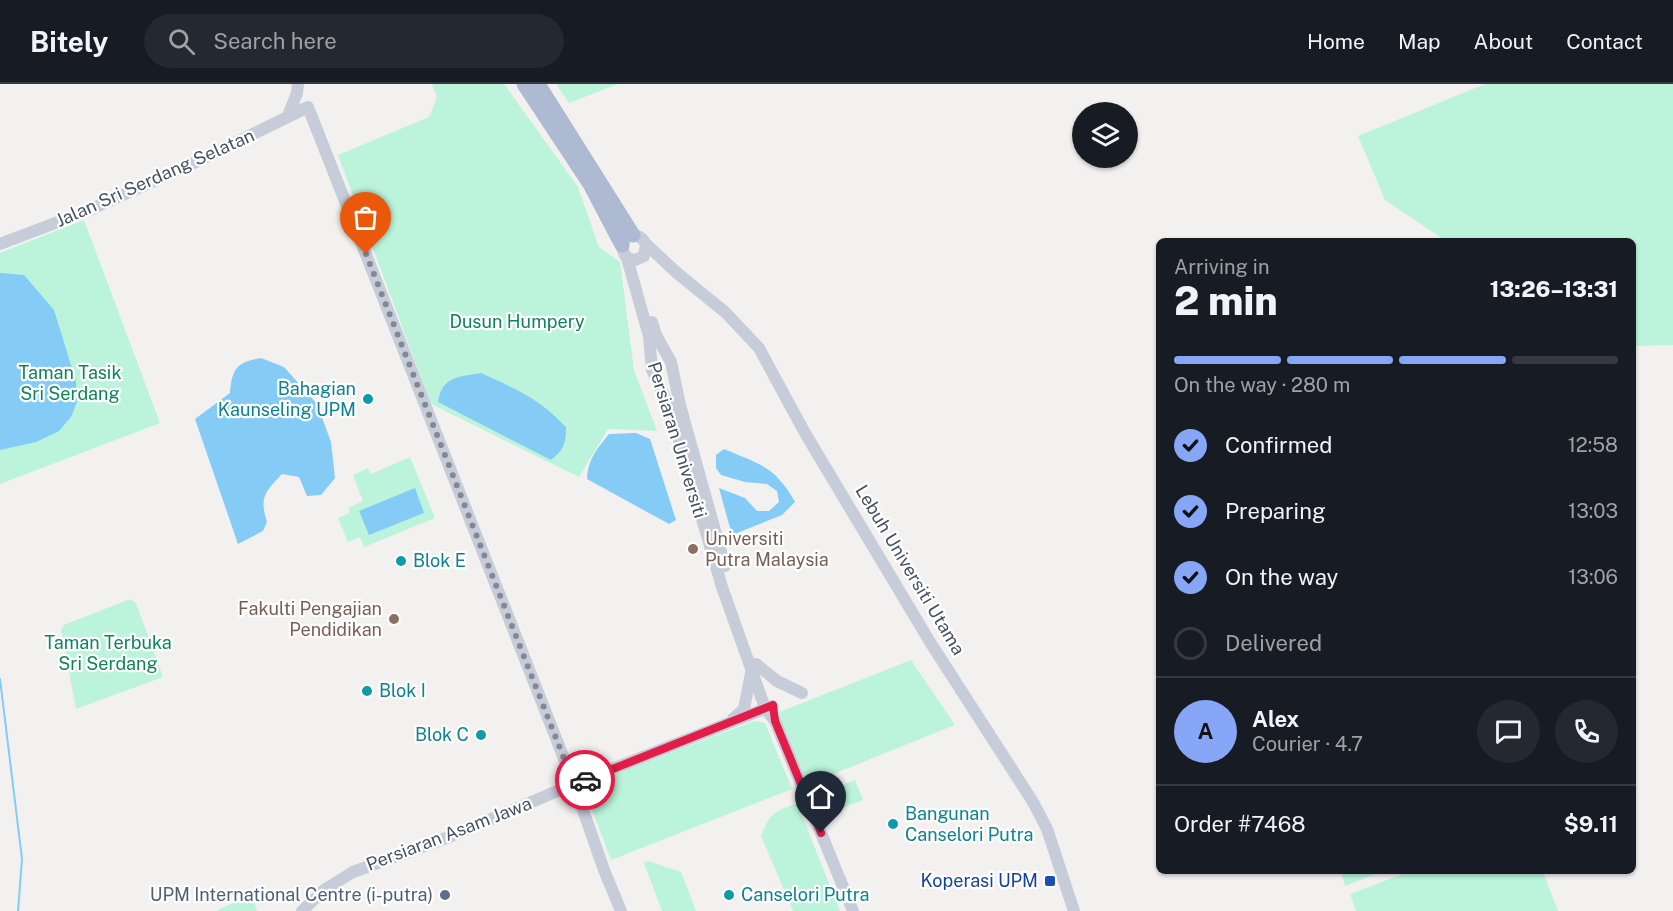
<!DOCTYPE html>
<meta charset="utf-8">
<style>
body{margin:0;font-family:"Public Sans",sans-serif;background:#242831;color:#f1f3f6;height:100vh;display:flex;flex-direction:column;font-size:22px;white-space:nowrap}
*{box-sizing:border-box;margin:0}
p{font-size:20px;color:#9ea1a6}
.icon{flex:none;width:33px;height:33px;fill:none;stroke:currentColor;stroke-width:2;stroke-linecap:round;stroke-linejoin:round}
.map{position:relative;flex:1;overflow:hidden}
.details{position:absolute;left:1156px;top:154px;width:480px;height:636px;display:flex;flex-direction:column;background:#171b24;border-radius:9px;box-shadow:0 2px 4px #0004}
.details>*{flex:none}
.buttons{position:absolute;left:1072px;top:18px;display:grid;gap:12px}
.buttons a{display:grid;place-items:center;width:66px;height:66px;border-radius:50%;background:#171b24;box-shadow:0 2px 4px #0004;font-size:30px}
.pin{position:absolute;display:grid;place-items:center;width:51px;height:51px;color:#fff;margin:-62px -26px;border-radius:50% 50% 50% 0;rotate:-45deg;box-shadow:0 0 6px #0007}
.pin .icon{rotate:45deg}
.courier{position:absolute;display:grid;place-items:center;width:60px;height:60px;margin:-30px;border:4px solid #e11d48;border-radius:50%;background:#fff;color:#222;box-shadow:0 2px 8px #0007}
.summary em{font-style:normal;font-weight:800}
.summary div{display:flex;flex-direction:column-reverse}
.summary{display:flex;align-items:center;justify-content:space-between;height:102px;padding:0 18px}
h1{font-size:39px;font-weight:800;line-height:45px}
.bar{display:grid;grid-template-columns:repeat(4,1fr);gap:9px 6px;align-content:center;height:72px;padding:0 18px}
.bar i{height:8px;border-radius:4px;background:#363941}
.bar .selected{background:#88a6f6}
.bar p{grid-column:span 4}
.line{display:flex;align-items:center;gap:15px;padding:0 18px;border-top:2px solid #363941}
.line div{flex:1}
.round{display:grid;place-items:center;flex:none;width:63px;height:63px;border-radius:32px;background:#242831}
ol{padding:0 18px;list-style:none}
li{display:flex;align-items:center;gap:18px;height:66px}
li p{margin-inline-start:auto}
li .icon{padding:6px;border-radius:50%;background:#88a6f6;color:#111;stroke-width:4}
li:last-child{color:#9ea1a6}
li i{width:33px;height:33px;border:3px solid #363941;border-radius:50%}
header{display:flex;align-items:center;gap:36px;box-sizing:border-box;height:84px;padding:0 30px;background:#171b24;border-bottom:2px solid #363941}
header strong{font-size:28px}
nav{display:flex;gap:33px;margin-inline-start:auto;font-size:21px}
.search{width:420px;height:54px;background:#242831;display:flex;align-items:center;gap:15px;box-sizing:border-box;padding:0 21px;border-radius:33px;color:#9ea1a6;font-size:22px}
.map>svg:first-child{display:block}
</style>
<header>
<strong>Bitely</strong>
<div class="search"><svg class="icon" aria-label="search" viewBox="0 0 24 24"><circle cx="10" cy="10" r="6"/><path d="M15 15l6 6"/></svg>Search here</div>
<nav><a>Home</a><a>Map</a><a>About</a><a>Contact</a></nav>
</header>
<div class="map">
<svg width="1673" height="827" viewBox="0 0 1673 827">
<rect width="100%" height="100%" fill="#f3f1f0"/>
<path fill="#bbf4da" d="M432 0H504L578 103 599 163 620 178 634 286 657 347 608 345 579 393 431 320 338 71 429 33 437 13Z
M556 0H618L569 19Z
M1485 0H1673V261L1634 262V158L1446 157 1385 116 1358 52Z
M84 136 160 339 0 400V169Z
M410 373 435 434 364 463 360 453 348 458 338 434 350 429 348 424 363 417 353 391 368 384 371 390Z
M130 515 136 519 163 593 76 625 61 546 64 541Z
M911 576 955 641 806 701 777 629Z
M754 637 765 639 792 705 611 776 583 702Z
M855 696 863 716 827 730 819 710Z
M797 719 840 827H793L761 752C770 729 775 727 797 719Z
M648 777 681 788 696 827H662L644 779Z
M1341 788H1380L1345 802Z
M1408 788H1543L1558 827H1356L1350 810Z
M252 810 257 827H216Z"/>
<path fill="#84cbf5" d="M0 189 24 191 54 226 76 297 77 318 71 333 59 347 36 358 0 366Z
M261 274 284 283 317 320 331 358 335 394 321 411 307 412 299 393 282 390C265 408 259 413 267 438L263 447 238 460 195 335 230 309C232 285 236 278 261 274Z
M481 289C518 306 537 313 566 343 566 359 564 366 551 376L438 318C442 292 459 293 481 289Z
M636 349 650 355 676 436 669 440 587 395C588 375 597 365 609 350Z
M724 365C759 380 775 382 795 418L782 431 732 451 719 404 745 414 757 427H769L779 418 777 407 767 400 745 398 721 391 716 384V371Z
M415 404 424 429 369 451 359 427Z"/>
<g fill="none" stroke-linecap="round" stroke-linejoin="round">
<path stroke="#84cbf5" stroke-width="2" d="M0 595 22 775 18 827"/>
<path stroke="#c6cdd9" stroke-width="12" d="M288 32 297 9 298 0
M0 160 87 127 196 78 308 23 574 700 604 786 621 827
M646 160 677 189 725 228 759 264 805 349 930 558 1033 718 1047 745 1074 827
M627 174 635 176 644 172 646 160C636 141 613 156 627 174L649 252 652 286 669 322 722 503 765 624 775 637 853 827
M652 238 656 251 671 278 680 321 725 482
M756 580 777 597 802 609
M733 635 744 625 751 589
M302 827 324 806 353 788 449 753 574 700 772 622"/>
<path stroke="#aebad1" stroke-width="15" d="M524 0 590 100 622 161
M538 0 633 151"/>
</g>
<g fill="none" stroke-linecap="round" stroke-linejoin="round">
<path stroke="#838892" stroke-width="6" stroke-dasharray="0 10.8" d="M366 170 574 700 585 696"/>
<path stroke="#e11d48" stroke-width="8" d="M585 696 773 621 775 637 821 749"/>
</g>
<g fill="#0f9aa8" stroke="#fff" stroke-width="2">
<circle cx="368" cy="315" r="6"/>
<circle cx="401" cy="477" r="6"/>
<circle cx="367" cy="607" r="6"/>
<circle cx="481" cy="651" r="6"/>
<circle cx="893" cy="740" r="6"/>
<circle cx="729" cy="811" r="6"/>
</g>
<g fill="#8d6e63" stroke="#fff" stroke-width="2">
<circle cx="693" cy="465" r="6"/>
<circle cx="394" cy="535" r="6"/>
</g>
<rect fill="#1a4fb4" stroke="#fff" stroke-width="2" x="1044" y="791" width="12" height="12" rx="3"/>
<circle fill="#5c6f8a" stroke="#fff" stroke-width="2" cx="445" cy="811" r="6"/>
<g text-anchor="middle" stroke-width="4.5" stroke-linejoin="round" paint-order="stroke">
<g font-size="18" fill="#465060" stroke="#fff">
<text transform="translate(155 94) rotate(-24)" y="6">Jalan Sri Serdang Selatan</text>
<text transform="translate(677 356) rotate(73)" y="6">Persiaran Universiti</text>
<text transform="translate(910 486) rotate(59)" y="6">Lebuh Universiti Utama</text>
<text transform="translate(449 750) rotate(-21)" y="6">Persiaran Asam Jawa</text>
</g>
<g font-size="18" fill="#0e845c" stroke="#fff">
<text x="517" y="244">Dusun Humpery</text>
<text x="70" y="295">Taman Tasik<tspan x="70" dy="21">Sri Serdang</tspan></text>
<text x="108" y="565">Taman Terbuka<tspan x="108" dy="21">Sri Serdang</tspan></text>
</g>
<g font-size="18" fill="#0d838f" stroke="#fff" text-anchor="start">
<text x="356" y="311" text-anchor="end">Bahagian<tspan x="356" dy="21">Kaunseling UPM</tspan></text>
<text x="413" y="483">Blok E</text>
<text x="379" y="613">Blok I</text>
<text x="469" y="657" text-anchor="end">Blok C</text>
<text x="905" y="736">Bangunan<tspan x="905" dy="21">Canselori Putra</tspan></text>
<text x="741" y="817">Canselori Putra</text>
</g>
<g font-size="18" fill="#785e54" stroke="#fff" text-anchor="start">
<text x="705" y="461">Universiti<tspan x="705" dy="21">Putra Malaysia</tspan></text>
<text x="382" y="531" text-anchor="end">Fakulti Pengajian<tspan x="382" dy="21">Pendidikan</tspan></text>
</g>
<g font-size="18" fill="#164399" stroke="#fff" text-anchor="end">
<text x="1038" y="803">Koperasi UPM</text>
</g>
<g font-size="18" fill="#4e5e75" stroke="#fff" text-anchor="end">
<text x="433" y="817">UPM International Centre (i-putra)</text>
</g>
</g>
</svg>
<div class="buttons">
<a><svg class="icon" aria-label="layers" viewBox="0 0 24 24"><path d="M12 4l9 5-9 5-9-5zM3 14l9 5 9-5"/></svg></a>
</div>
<div class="pin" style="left:366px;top:170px;background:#ea580c"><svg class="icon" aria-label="bag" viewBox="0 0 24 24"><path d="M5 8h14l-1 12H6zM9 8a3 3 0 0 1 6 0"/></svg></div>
<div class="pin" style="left:821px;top:749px;background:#1f2937"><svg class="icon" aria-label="home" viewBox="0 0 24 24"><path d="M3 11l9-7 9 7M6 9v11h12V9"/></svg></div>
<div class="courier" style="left:585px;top:696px"><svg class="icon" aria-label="car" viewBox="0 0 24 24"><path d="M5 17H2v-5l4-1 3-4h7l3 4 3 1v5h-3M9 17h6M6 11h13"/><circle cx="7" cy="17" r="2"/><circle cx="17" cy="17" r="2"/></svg></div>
<section class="details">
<div class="summary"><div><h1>2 min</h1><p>Arriving in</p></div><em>13:26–13:31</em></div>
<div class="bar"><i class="selected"></i><i class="selected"></i><i class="selected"></i><i></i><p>On the way · 280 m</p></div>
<ol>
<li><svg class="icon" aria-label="check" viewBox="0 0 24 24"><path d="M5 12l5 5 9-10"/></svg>Confirmed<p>12:58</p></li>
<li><svg class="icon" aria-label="check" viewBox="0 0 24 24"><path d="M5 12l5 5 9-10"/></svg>Preparing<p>13:03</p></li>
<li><svg class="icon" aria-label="check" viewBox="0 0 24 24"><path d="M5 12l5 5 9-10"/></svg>On the way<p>13:06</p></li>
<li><i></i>Delivered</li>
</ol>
<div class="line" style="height:108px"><b class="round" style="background:#88a6f6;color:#111">A</b><div><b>Alex</b><p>Courier · 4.7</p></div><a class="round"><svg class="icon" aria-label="chat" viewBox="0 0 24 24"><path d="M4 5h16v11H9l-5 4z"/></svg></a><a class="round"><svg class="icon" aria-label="phone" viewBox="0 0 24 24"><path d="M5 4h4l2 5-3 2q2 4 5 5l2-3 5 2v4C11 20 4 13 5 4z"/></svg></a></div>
<div class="line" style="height:78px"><div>Order #7468</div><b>$9.11</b></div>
</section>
</div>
